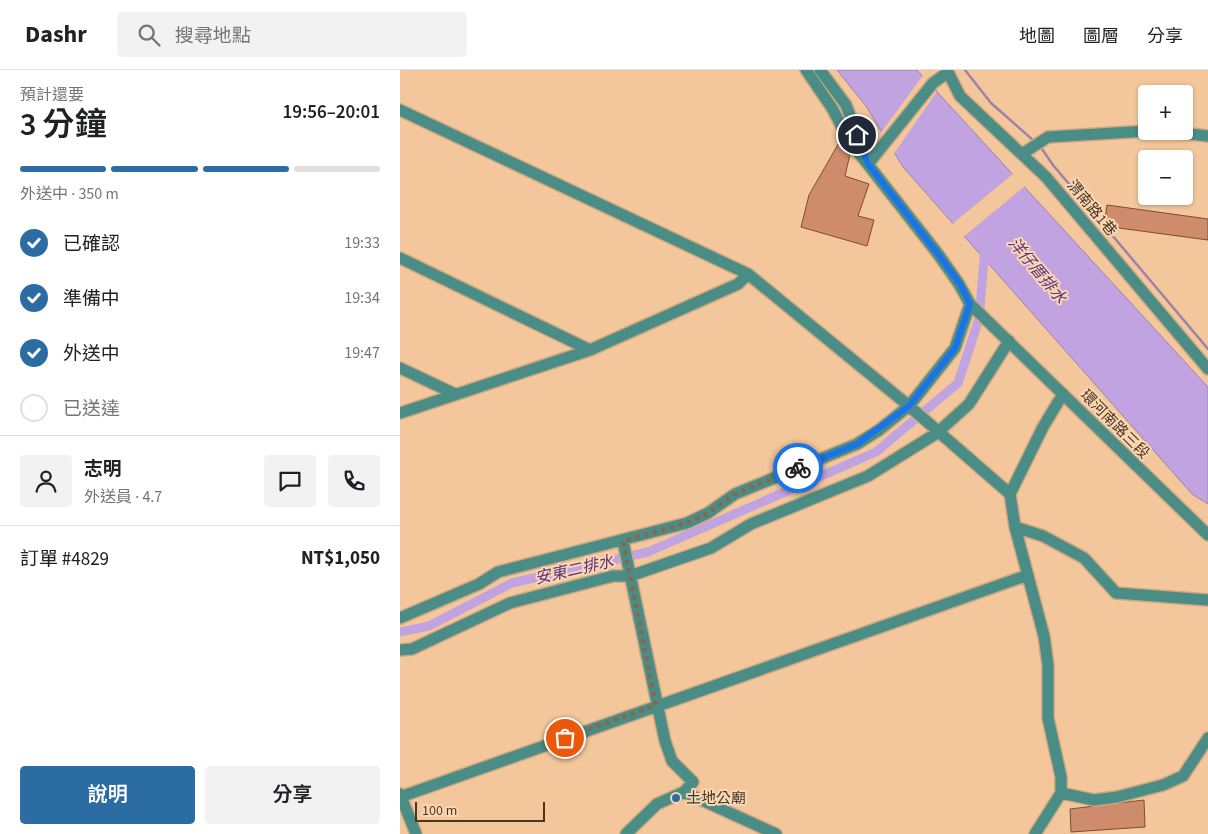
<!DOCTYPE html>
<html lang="zh-TW">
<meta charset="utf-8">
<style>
body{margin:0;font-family:"Source Sans 3","Noto Sans TC",sans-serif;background:#f2f2f2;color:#202124;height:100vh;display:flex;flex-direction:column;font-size:19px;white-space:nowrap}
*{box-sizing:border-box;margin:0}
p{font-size:16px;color:#757577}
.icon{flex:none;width:28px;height:28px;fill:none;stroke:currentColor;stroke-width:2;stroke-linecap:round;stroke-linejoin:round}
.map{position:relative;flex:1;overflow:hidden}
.drawer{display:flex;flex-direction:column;background:#fff;width:400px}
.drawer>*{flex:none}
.fabs{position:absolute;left:738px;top:15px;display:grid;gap:10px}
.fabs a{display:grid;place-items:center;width:55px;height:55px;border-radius:5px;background:#fff;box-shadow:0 1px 4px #0004;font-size:25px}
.scale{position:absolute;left:15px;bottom:12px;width:130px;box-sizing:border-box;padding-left:5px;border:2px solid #493725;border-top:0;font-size:14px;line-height:18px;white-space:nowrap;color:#493725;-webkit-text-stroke:4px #fad6b3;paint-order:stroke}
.pin{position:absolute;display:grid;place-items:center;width:42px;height:42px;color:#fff;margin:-21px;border:2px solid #fff;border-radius:50%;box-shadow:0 1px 5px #0007}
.courier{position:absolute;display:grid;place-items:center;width:50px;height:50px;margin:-25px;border:4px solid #1a73e8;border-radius:50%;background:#fff;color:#222;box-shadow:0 1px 6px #0007}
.overview em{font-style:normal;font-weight:600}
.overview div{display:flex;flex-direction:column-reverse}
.overview{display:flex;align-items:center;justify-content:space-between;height:85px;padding:0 20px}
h1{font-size:32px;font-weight:600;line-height:38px}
.bar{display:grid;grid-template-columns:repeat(4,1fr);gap:8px 5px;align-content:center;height:60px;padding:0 20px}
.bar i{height:6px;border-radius:4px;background:#e0e0e0}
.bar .active{background:#2b6da3}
.bar p{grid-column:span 4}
.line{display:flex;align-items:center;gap:12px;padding:0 20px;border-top:1px solid #e0e0e0}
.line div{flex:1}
.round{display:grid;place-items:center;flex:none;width:52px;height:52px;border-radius:5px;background:#f2f2f2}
ol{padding:0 20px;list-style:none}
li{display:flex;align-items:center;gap:15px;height:55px}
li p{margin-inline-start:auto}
li .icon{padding:5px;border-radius:50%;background:#2b6da3;color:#fff;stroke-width:4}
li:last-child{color:#757577}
li i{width:28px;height:28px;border:2px solid #e0e0e0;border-radius:50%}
.button{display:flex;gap:10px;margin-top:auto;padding:10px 20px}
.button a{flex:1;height:58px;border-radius:5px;background:#2b6da3;color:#fff;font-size:20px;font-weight:600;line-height:58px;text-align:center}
.button a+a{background:#f2f2f2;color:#202124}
header{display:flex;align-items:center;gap:30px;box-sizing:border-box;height:70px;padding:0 25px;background:#fff;border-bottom:1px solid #e0e0e0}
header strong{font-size:24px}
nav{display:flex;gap:28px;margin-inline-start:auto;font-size:18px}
.search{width:350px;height:45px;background:#f2f2f2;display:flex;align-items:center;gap:12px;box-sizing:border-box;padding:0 18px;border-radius:5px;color:#757577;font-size:19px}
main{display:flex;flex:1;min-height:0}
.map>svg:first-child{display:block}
</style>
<header>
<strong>Dashr</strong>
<div class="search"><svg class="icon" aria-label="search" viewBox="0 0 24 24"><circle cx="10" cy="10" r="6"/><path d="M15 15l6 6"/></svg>搜尋地點</div>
<nav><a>地圖</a><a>圖層</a><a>分享</a></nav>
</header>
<main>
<section class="drawer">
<div class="overview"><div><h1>3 分鐘</h1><p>預計還要</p></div><em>19:56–20:01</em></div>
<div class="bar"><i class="active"></i><i class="active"></i><i class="active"></i><i></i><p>外送中 · 350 m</p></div>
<ol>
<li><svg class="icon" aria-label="check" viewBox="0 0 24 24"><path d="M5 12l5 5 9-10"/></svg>已確認<p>19:33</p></li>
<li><svg class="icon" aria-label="check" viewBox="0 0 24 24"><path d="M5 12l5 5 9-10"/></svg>準備中<p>19:34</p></li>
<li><svg class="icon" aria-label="check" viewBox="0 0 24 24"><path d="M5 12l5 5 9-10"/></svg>外送中<p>19:47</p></li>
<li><i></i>已送達</li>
</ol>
<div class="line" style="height:90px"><a class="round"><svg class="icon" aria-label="person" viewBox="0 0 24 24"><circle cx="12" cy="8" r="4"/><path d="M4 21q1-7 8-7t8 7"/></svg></a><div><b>志明</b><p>外送員 · 4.7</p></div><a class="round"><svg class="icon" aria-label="chat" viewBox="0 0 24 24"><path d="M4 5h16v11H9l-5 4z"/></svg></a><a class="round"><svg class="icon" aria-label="phone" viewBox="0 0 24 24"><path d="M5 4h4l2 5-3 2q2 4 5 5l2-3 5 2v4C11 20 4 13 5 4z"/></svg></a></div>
<div class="line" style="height:65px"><div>訂單 #4829</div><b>NT$1,050</b></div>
<div class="button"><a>說明</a><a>分享</a></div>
</section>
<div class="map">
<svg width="808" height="764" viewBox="0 0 808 764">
<rect width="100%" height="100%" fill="#f3c79b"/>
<path fill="#c1a3e1" stroke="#9d83a9" d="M437 0H517L808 317V434L792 424 503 97 466 36Z"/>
<path fill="#f3c79b" d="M524 4 536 23 493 85 480 64Z
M614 103 625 116 562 168 551 155Z"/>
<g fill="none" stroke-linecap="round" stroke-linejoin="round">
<path stroke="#9d83a9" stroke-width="2.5" d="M565 0 591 33 634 71
M640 76 653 95 808 279"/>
<path stroke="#c1a3e1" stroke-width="9" d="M0 562 29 556 112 513 248 482 476 382 558 313 579 249 585 178"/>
</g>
<path fill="#cf8c6c" stroke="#7d4c33" d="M440 71 450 84 445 106 469 114 458 146 474 150 467 176 401 157 409 125Z
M707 135 808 149V170L704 156Z
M744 730 745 757 671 762 670 739Z"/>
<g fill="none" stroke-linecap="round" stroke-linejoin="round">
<g stroke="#cea781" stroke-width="14">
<path id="minor" d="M406 0 432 38 448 69 538 184 559 214 570 234 808 465
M420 0 446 35 464 83
M547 0 560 26 646 107 808 299
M0 40 348 204 509 336 610 424
M762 61 808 66
M622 84 648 67 748 61
M468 94 533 13 547 3
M0 188 190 280
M0 298 55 324
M0 343 190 280 338 214 348 204
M615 457 643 466 684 488 716 523 808 530
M223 471 265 671 272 691 293 712 284 722 257 734 226 764
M0 548 79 514 98 502 287 453 308 443 335 424 457 374 479 360 509 336 555 278 570 234
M0 580 12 579 110 533 213 506H230L311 478 351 454 468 406 537 363 569 334 609 271
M284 722 376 764
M661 723 694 730 717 727 763 715 783 706 808 668
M0 724 16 764
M0 727 628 505
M635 764 661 723V707L648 648V595L644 566 615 457 610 424 643 357 663 324"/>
</g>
<use href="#minor" stroke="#4a8d86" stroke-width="11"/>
</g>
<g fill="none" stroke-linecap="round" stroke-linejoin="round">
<path stroke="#84694e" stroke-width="5" stroke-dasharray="0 9" d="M165 668 256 635 223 471 287 453 308 443 335 424 398 398"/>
<path stroke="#1a73e8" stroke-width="6" d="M398 398 457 374 509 336 555 278 570 234 560 214 538 184 468 94 457 65"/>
</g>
<circle fill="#2b6da3" stroke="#fad6b3" stroke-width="2" cx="276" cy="728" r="5"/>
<g text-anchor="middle" stroke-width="4" stroke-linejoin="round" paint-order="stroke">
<g font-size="15" fill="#493725" stroke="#fad6b3">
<text transform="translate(692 138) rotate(50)" y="5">渭南路1巷</text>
<text transform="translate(715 354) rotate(45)" y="5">環河南路三段</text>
</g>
<g font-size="15" fill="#493725" stroke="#fad6b3" text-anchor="start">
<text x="286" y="733">土地公廟</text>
</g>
<g font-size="16" font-style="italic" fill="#5b337e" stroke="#fad6b3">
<text transform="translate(638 200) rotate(50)" y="6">洋仔厝排水</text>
<text transform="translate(174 499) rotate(-13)" y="6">安東二排水</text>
</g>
</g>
</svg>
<div class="fabs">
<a>+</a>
<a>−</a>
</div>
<div class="scale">100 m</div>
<div class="pin" style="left:165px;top:668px;background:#ea580c"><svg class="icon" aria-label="bag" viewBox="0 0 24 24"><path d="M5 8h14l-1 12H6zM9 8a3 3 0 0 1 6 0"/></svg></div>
<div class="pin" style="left:457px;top:65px;background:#1f2937"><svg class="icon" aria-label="home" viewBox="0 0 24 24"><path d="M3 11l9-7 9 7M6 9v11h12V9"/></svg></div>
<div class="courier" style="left:398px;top:398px"><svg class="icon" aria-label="bike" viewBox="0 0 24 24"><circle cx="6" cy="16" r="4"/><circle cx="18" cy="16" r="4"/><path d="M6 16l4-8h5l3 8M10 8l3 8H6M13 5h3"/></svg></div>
</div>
</main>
